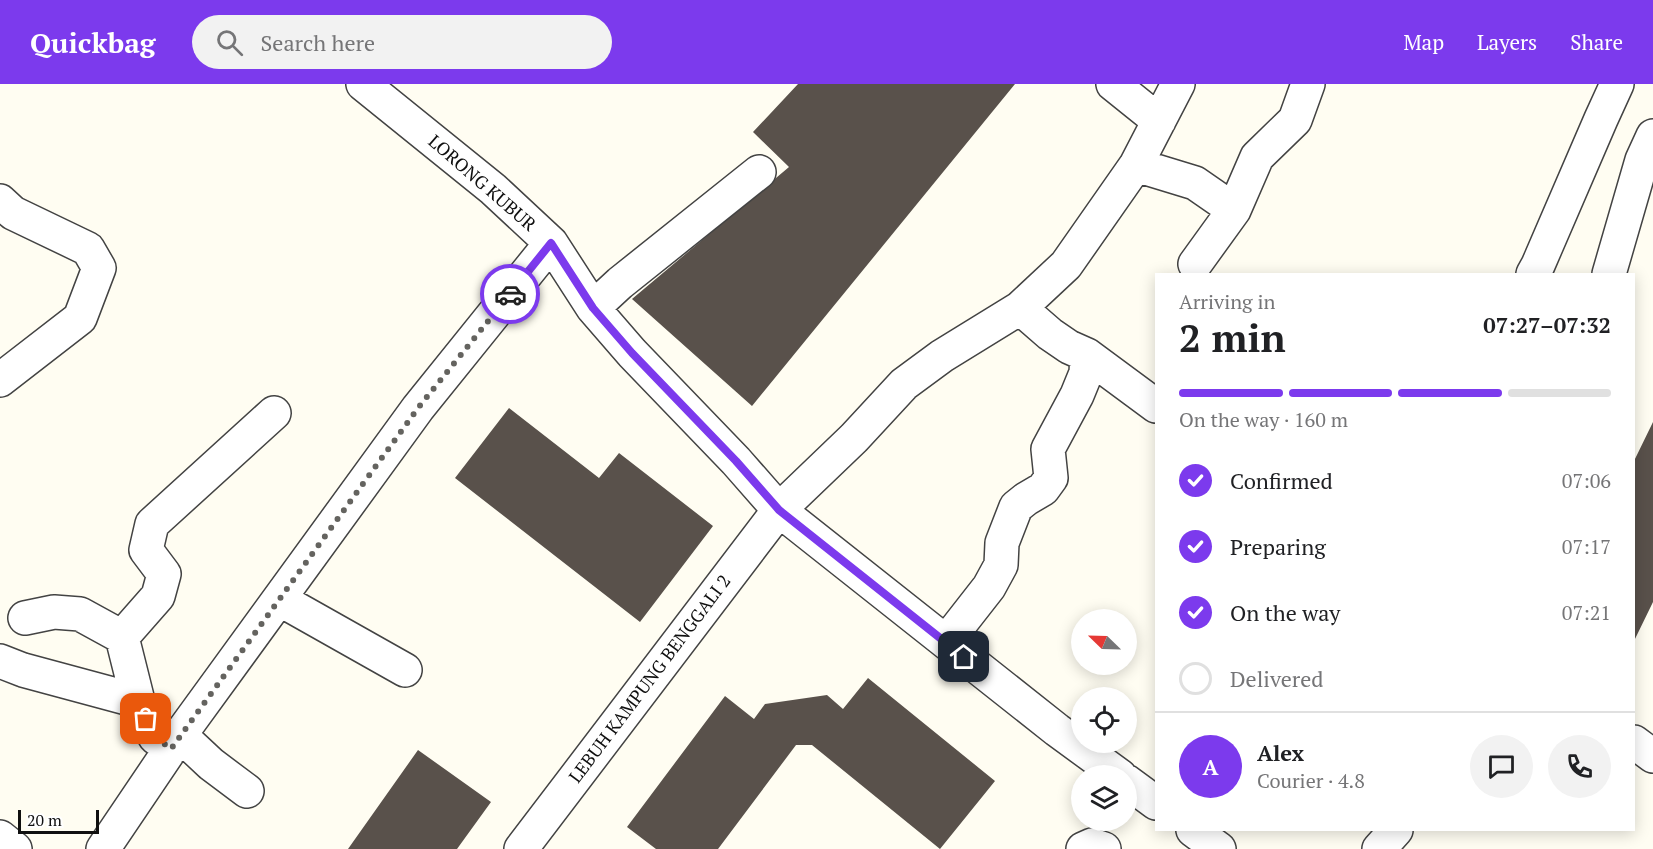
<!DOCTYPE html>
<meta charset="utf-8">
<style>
body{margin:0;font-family:"PT Serif",serif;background:#f2f2f2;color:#202124;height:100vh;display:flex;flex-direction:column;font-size:22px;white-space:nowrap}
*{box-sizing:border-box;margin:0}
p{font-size:20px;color:#757577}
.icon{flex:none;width:33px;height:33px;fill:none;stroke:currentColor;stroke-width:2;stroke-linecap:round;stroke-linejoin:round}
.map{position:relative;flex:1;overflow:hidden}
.panel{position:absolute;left:1155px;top:189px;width:480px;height:558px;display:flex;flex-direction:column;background:#fff;border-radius:0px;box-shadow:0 3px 15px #0003}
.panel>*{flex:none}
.needle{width:39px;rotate:293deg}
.fabs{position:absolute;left:1071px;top:525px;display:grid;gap:12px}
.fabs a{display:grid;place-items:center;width:66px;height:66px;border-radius:50%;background:#fff;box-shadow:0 3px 15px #0003;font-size:30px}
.scale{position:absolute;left:18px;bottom:15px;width:81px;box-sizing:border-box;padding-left:6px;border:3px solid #101010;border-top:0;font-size:16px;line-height:21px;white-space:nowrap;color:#101010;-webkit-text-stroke:4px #fff;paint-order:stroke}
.pin{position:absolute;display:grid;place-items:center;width:51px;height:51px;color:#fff;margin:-26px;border-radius:12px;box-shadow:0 3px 9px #0006}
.courier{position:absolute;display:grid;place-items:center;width:60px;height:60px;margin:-30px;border:4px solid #7c3aed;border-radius:50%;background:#fff;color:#222;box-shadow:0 2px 8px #0007}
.head em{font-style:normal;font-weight:700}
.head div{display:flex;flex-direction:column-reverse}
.head{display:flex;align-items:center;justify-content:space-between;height:102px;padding:0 24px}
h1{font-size:39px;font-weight:700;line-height:45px}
.bar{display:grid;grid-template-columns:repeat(4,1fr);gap:9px 6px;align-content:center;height:72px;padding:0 24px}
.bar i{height:8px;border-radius:4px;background:#e0e0e0}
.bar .current{background:#7c3aed}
.bar p{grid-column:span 4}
.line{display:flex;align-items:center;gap:15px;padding:0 24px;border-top:2px solid #e0e0e0}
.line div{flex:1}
.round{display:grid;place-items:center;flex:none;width:63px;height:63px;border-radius:32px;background:#f2f2f2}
ol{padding:0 24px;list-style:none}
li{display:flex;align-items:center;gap:18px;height:66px}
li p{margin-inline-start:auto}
li .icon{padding:6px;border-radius:50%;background:#7c3aed;color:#fff;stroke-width:4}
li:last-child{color:#757577}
li i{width:33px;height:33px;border:3px solid #e0e0e0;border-radius:50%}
header{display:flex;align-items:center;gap:36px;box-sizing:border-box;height:84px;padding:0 30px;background:#7c3aed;color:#fff}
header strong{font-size:28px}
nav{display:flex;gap:33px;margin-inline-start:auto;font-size:21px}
.search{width:420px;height:54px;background:#f2f2f2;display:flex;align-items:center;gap:15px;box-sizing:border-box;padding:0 21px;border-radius:33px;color:#757577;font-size:22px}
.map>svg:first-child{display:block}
</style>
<header>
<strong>Quickbag</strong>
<div class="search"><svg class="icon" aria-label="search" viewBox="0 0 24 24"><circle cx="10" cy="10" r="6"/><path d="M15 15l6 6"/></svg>Search here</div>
<nav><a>Map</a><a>Layers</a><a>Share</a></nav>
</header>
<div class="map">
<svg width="1653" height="765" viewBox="0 0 1653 765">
<rect width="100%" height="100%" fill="#fffdf2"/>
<path fill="#59514b" d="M798 0H1015L752 322 632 215 789 83 753 48Z
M509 324 599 394 619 369 713 442 640 538 455 394Z
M1653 338V518L1634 557V377Z
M868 594 995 697 940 765 812 661H796L718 765H656L627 743 725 612 754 635 765 620 827 611 843 625Z
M418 666 491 718 457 765H348Z"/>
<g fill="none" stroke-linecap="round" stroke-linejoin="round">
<g stroke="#434343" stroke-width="36">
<path id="minor" d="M363 0 493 105 551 159 593 224 632 269 736 377 779 426 1057 646 1120 692
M1113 0 1159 37
M1136 81 1195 99 1234 126
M0 117 13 129 88 165 99 184 80 234 0 296
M1195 180 1234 126 1257 73 1295 36 1308 0
M1533 190 1538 181 1601 35 1617 0
M1609 190 1642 76 1653 52
M593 224 620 199 759 88
M1020 224 1050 250 1069 263 1087 271 1156 322
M279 515 405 586
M25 534 54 528 80 530 122 553
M946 558 989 503 1001 481 1002 459 1016 423 1026 415 1043 405 1051 394 1048 365 1077 311 1086 289 1087 271
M0 577 23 586 138 617
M180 651 211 680 247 707
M1634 658 1653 672
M171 665 155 653 138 617 122 553 158 512 164 490 146 466 152 440 274 329
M1126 697 1156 719
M1193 746 1219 765
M0 753 15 765
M103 765 180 651 418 324 551 159
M521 765 779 426 854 354 904 300 942 272 1020 224 1066 181 1136 81 1178 0
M1083 765 1092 761 1104 765
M1379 765 1396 746"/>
</g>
<use href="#minor" stroke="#fff" stroke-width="33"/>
</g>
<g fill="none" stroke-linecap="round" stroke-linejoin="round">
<path stroke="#64635f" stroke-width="6" stroke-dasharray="0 10.8" d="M146 635 155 653 171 665 418 324 510 210"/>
<path stroke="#7c3aed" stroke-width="8" d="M510 210 551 159 593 224 632 269 736 377 779 426 964 573"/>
</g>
<g text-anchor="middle" stroke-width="6" stroke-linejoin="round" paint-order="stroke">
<g font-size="18" fill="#101010" stroke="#fff">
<text transform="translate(482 99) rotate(41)" y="6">LORONG KUBUR</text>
<text transform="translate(650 595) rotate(-53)" y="6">LEBUH KAMPUNG BENGGALI 2</text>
</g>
</g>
</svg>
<div class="fabs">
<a><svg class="needle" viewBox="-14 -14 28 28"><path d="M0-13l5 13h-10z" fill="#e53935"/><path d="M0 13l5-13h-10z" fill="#757577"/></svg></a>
<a><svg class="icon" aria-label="locate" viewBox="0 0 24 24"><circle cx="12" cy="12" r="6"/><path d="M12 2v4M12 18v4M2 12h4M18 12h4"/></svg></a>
<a><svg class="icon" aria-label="layers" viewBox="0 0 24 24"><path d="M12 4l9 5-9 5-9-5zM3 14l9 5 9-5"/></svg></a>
</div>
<div class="scale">20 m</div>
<div class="pin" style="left:146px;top:635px;background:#ea580c"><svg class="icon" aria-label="bag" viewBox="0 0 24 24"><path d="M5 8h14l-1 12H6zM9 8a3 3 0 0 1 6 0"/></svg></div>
<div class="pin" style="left:964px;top:573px;background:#1f2937"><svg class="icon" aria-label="home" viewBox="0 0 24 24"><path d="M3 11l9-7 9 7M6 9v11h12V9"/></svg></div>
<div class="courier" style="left:510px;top:210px"><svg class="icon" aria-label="car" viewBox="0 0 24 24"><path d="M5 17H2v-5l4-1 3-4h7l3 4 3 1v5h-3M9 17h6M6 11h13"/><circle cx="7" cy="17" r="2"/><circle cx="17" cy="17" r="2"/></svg></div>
<section class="panel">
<div class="head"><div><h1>2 min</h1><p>Arriving in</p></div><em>07:27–07:32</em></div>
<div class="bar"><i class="current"></i><i class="current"></i><i class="current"></i><i></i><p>On the way · 160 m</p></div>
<ol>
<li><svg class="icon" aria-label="check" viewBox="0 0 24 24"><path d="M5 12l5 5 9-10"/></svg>Confirmed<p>07:06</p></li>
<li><svg class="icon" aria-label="check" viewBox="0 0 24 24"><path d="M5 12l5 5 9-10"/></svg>Preparing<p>07:17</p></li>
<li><svg class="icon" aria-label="check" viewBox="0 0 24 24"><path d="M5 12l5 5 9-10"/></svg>On the way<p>07:21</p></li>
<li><i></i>Delivered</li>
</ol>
<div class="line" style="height:108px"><b class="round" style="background:#7c3aed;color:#fff">A</b><div><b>Alex</b><p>Courier · 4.8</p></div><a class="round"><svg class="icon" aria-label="chat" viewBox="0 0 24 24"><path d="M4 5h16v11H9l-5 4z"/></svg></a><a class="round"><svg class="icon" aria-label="phone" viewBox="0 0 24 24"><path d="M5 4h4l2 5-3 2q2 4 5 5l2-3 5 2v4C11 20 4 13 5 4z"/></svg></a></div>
</section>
</div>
